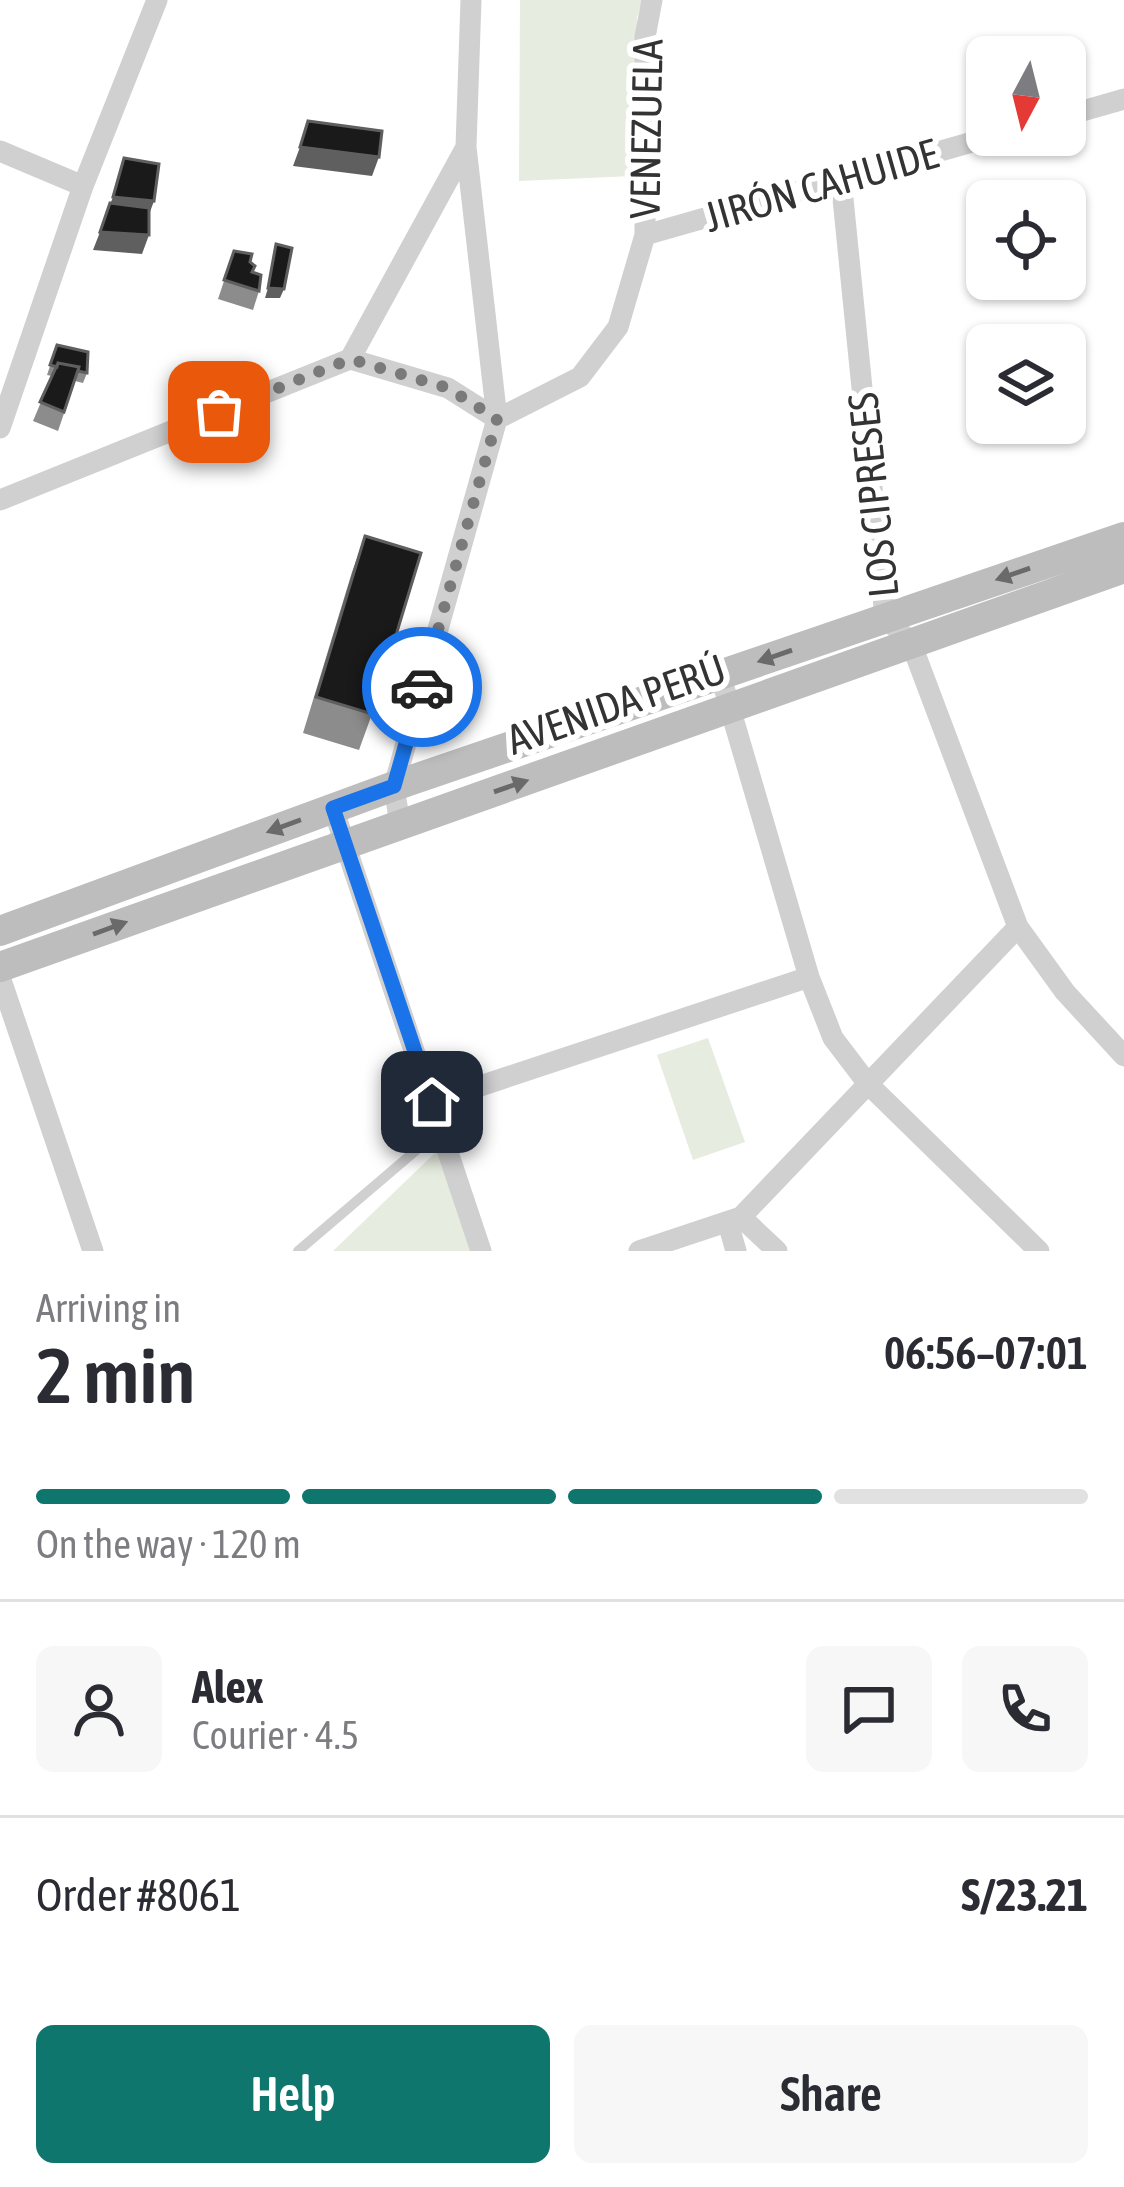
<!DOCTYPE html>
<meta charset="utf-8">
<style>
body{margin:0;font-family:"Asap Condensed",sans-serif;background:#f7f7f7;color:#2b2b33;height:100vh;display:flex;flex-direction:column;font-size:45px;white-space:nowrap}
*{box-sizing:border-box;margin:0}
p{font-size:39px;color:#7c7c81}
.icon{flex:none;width:66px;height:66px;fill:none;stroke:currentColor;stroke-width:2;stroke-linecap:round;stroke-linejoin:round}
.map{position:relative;height:1251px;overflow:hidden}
.details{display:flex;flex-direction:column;background:#fff;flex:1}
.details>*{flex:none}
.needle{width:78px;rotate:187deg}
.fabs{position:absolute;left:966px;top:36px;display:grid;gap:24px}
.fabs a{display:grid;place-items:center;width:120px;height:120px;border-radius:18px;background:#fff;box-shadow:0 3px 9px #0004;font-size:60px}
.pin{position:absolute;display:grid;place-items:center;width:102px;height:102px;color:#fff;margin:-51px;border-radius:24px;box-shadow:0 6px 18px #0006}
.courier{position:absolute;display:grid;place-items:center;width:120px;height:120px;margin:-60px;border:9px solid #1a73e8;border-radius:50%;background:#fff;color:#222;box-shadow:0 3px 15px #0007}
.head em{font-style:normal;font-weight:600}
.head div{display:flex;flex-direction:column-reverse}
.head{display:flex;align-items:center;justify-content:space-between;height:204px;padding:0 36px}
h1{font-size:78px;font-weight:600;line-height:90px}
.bar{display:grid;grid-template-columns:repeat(4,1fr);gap:18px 12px;align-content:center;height:144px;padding:0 36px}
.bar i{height:15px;border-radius:9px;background:#e1e1e2}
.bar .selected{background:#0f766e}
.bar p{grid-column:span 4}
.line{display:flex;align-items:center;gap:30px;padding:0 36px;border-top:3px solid #e1e1e2}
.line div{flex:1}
.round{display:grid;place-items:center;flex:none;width:126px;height:126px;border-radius:18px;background:#f7f7f7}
.button{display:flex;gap:24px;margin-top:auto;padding:24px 36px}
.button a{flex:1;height:138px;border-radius:18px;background:#0f766e;color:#fff;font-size:48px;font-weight:600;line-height:138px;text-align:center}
.button a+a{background:#f7f7f7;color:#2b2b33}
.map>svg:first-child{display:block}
</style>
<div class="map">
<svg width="1124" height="1251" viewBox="0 0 1124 1251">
<rect width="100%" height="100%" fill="#fff"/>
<path fill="#e6ecdf" d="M520 0H642L637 18 633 176 519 181Z
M708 1038 745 1142 693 1160 657 1055Z
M437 1151 472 1251H333Z"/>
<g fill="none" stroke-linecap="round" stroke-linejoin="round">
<path stroke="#d0d0d0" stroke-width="10" d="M298 1251 441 1129"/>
<path stroke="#d0d0d0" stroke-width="21" d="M1065 116 1124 99
M0 151 83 186
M841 179 885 617 911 643 1018 927 1065 992 1124 1056
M645 235 997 135
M350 359 466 147
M497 419 580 377 618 327 645 235V37L652 0
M0 428 83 186 157 0
M0 500 350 359 448 388 497 419
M720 674 809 977 833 1038 868 1084 1039 1251
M333 808 481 1251
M400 825 394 786 497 419 466 147 471 0
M0 977 93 1251
M432 1102 809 977
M741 1217 777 1251
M728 1223 736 1251
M639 1251 741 1217 1018 927"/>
<path stroke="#bdbdbd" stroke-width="30" d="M0 931 394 786 1124 537
M0 967 1124 568"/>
</g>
<path fill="#8c8c8c" d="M234 251 250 262 259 291 253 310 218 299Z
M57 345 87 373 83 383 75 381 58 431 33 421 52 376 47 375Z
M365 536 372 714 359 750 303 733 352 572Z"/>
<path fill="#5f5f5f" d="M300 147 379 157 372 176 293 166Z
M113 197 154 201 147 220 106 215Z
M100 232 149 235 142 254 93 250Z
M268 288 284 289 280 298H265Z"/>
<path fill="#1a1a1a" stroke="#5f5f5f" stroke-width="3" d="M308 121 382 131 379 157 300 147Z
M124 158 159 164 154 201 113 197Z
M110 203 149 208V235L100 232Z
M276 244 292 248 284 289 268 288Z
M234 251 252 254 250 262 255 266 252 272 261 275 259 291 224 280Z
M57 345 88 352 87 373 78 371 79 367 58 363 57 367 50 365Z
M58 363 79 367 64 412 40 402Z
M365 536 421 553 372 714 316 697Z"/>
<defs><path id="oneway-solid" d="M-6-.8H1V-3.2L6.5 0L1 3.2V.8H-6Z" transform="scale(3)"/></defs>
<g fill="#6a6a6a">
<use href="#oneway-solid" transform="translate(1013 574) rotate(161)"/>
<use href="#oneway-solid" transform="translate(775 656) rotate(161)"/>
<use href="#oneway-solid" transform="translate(511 786) rotate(-19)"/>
<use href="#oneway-solid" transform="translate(284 826) rotate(160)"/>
<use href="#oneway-solid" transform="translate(110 928) rotate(-20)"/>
</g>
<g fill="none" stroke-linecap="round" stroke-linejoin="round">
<path stroke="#7a7a7a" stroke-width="12" stroke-dasharray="0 21.6" d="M219 412 350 359 448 388 497 419 422 687"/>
<path stroke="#1a73e8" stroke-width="15" d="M422 687 394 786 333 808 432 1102"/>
</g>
<g text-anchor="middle" stroke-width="12" stroke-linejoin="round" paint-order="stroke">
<g font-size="42" fill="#333" stroke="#fff">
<text transform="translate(646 129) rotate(-89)" y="15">VENEZUELA</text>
<text transform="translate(821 185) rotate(-16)" y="15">JIRÓN CAHUIDE</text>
<text transform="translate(873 495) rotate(-96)" y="15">LOS CIPRESES</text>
<text transform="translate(616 704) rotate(-19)" y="15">AVENIDA PERÚ</text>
</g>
</g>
</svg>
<div class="fabs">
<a><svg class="needle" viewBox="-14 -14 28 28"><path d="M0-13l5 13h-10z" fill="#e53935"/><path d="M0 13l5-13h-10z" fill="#7c7c81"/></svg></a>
<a><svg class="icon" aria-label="locate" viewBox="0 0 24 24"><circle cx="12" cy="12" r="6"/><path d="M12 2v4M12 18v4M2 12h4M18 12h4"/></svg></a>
<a><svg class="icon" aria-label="layers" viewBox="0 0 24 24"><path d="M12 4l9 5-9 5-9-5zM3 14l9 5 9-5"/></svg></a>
</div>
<div class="pin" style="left:219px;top:412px;background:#ea580c"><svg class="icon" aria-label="bag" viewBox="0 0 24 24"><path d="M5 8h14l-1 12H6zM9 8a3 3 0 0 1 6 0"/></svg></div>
<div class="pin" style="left:432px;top:1102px;background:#1f2937"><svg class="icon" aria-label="home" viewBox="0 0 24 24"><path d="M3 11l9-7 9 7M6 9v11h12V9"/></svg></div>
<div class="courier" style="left:422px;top:687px"><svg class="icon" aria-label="car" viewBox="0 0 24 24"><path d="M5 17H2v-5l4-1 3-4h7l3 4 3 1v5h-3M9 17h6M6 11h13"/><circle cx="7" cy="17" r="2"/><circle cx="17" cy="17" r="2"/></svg></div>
</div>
<section class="details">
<div class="head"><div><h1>2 min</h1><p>Arriving in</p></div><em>06:56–07:01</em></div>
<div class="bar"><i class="selected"></i><i class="selected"></i><i class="selected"></i><i></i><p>On the way · 120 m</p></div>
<div class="line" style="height:216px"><a class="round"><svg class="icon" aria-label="person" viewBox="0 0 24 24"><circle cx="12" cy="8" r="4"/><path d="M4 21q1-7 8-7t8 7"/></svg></a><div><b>Alex</b><p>Courier · 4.5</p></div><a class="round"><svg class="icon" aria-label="chat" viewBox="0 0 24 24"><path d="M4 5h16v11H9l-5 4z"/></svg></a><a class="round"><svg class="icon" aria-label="phone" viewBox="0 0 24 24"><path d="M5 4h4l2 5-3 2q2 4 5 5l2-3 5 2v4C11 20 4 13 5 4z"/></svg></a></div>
<div class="line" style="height:156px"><div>Order #8061</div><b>S/23.21</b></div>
<div class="button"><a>Help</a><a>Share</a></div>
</section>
